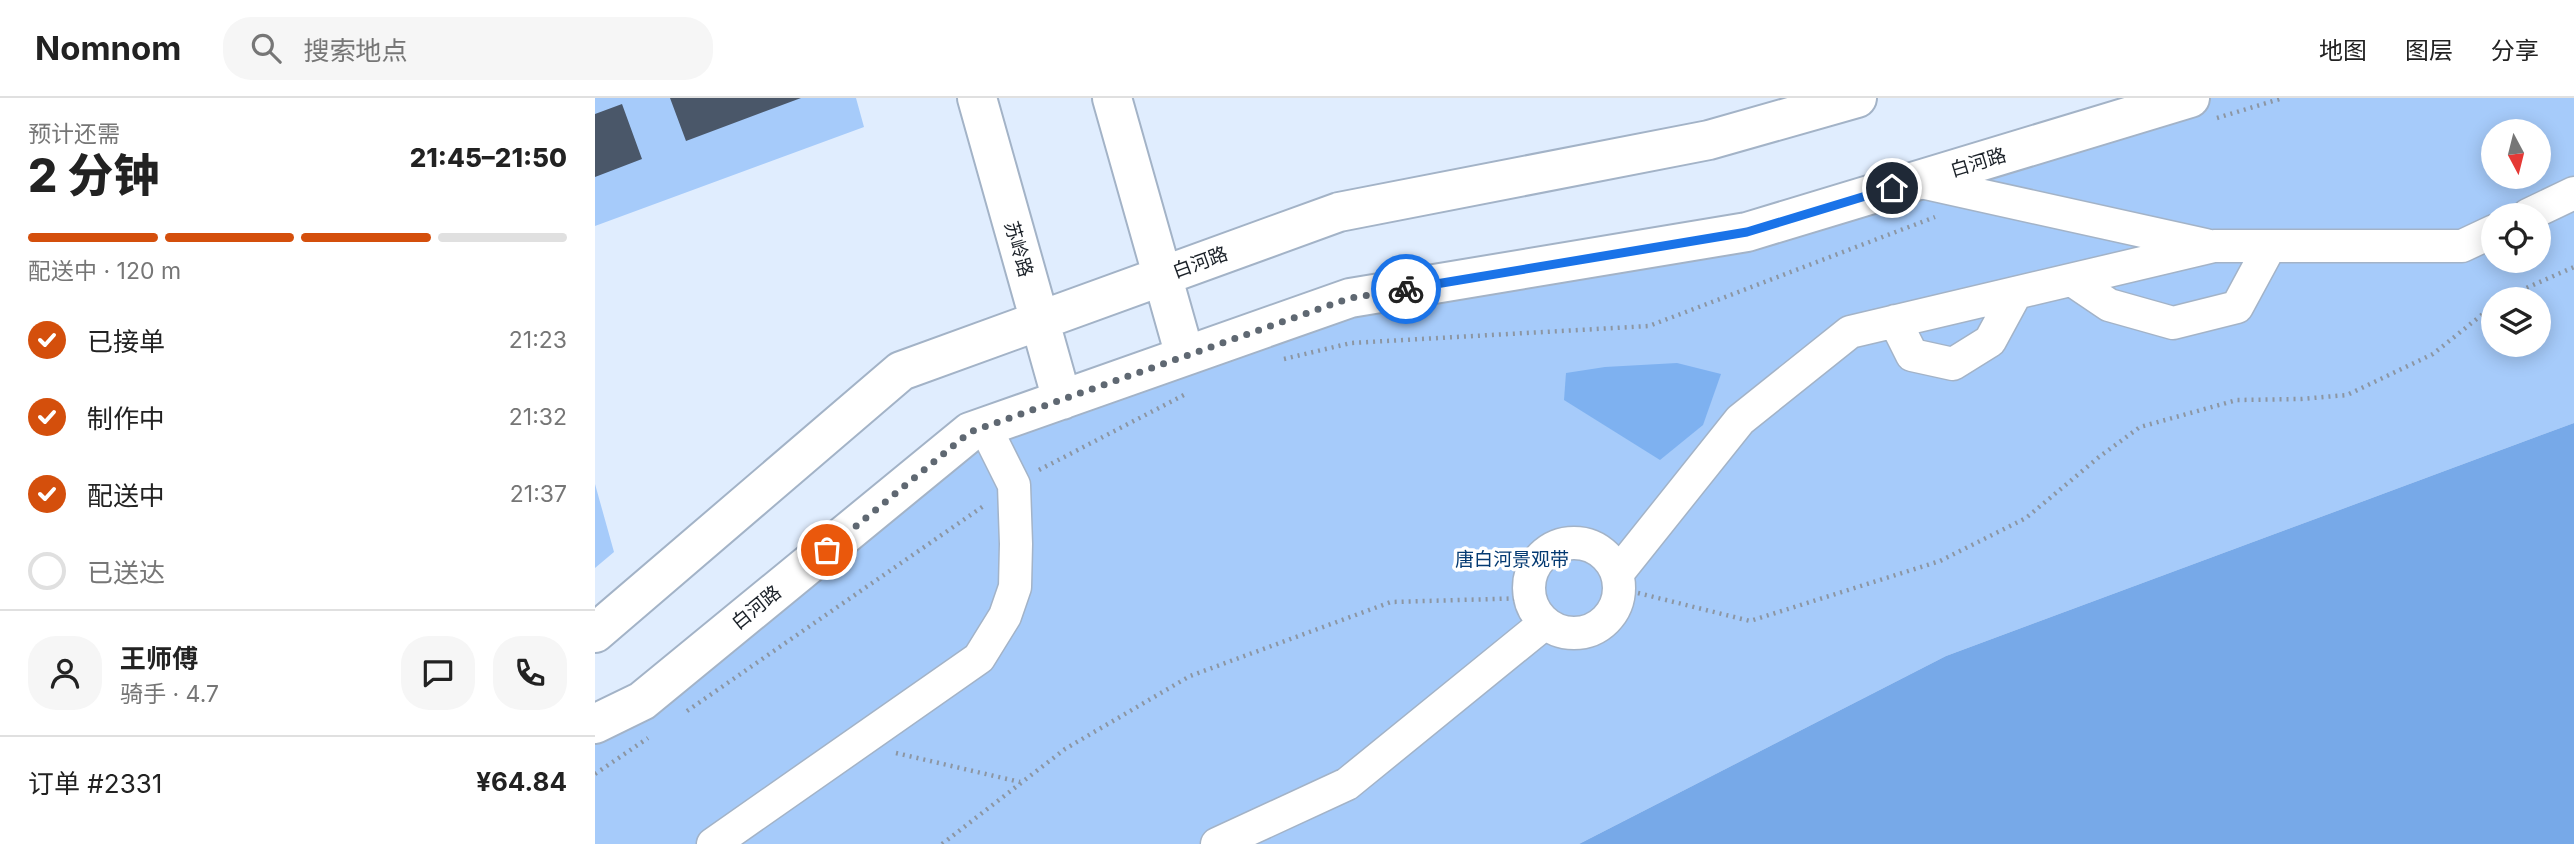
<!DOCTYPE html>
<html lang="zh">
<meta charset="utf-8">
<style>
body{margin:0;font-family:Inter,"Noto Sans SC",sans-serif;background:#f6f6f6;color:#222;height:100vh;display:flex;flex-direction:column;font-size:26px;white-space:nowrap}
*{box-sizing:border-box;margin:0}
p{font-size:23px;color:#767676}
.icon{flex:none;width:38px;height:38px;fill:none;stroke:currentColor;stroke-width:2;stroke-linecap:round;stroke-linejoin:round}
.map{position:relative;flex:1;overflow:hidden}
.details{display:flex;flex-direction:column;background:#fff;width:595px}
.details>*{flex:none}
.needle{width:46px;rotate:173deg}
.controls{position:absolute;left:1886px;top:21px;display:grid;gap:14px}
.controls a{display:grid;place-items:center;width:70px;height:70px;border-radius:50%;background:#fff;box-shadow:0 4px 18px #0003;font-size:35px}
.pin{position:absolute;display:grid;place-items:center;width:60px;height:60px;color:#fff;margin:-30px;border:4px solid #fff;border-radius:50%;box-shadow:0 2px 7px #0007}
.courier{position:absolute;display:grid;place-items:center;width:70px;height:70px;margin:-35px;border:5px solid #1a73e8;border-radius:50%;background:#fff;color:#222;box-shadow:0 2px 9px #0007}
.summary em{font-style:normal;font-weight:800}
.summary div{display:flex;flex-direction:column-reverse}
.summary{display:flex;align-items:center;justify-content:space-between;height:119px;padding:0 28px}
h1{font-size:46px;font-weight:800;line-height:52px}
.bar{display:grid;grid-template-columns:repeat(4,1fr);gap:10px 7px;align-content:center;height:84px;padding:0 28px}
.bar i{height:9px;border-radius:5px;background:#e0e0e0}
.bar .current{background:#d44f0c}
.bar p{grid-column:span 4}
.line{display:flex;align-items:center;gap:18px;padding:0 28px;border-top:2px solid #e0e0e0}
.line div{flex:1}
.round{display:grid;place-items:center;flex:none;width:74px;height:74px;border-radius:28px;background:#f6f6f6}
ol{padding:0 28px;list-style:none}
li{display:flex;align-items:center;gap:21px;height:77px}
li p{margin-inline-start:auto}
li .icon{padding:7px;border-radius:50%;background:#d44f0c;color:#fff;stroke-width:4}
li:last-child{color:#767676}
li i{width:38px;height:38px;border:4px solid #e0e0e0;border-radius:50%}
header{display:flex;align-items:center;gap:42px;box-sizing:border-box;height:98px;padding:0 35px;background:#fff;border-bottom:2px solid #e0e0e0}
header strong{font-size:33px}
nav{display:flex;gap:38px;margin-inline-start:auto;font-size:24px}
.search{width:490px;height:63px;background:#f6f6f6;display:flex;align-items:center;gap:18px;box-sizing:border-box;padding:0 24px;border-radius:28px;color:#767676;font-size:26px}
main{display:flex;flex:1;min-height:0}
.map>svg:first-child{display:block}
</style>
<header>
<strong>Nomnom</strong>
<div class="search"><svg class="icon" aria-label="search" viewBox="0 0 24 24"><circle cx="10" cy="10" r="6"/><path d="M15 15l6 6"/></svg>搜索地点</div>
<nav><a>地图</a><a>图层</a><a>分享</a></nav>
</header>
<main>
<section class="details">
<div class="summary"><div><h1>2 分钟</h1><p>预计还需</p></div><em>21:45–21:50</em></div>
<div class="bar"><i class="current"></i><i class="current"></i><i class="current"></i><i></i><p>配送中 · 120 m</p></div>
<ol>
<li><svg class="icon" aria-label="check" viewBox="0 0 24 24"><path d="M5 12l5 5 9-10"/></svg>已接单<p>21:23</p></li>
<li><svg class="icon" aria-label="check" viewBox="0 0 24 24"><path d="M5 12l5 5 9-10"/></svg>制作中<p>21:32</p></li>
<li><svg class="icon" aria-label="check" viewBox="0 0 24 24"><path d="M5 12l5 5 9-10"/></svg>配送中<p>21:37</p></li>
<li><i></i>已送达</li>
</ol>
<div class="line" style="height:126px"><a class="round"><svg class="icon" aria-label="person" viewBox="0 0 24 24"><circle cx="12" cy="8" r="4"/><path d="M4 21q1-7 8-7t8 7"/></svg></a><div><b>王师傅</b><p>骑手 · 4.7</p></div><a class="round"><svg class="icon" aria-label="chat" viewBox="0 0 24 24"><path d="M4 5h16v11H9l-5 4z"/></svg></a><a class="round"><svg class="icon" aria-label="phone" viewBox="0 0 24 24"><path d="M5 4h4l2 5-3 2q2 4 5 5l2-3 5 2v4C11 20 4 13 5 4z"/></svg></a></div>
<div class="line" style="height:91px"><div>订单 #2331</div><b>¥64.84</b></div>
</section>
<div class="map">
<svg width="1979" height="746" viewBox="0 0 1979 746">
<rect width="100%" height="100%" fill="#e0edfe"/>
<path fill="#a6cbfa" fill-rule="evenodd" d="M0 0H261L269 29 0 128Z
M1595 0H1979V325L1351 558 984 746H0V626L375 334 755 200 1152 134ZM1899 33H1944V79H1899ZM1899 117H1944V163H1899ZM1899 201H1944V247H1899Z
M0 386 19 454 0 470Z"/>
<path fill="#7eb1f0" d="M1082 265 1126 276 1108 327 1065 362 969 302 971 275 1010 269Z"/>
<path fill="#77a9e8" d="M1979 325V746H984L1351 558Z"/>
<path fill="#4a5769" d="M75 0H206L91 43Z
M27 6 47 61 0 79V16Z"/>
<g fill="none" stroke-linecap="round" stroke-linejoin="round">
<g stroke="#a3b3c7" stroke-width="35">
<path id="street" d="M1321 83 1611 147
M1933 117 1979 95
M1477 182 1514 207 1578 225 1642 209 1675 148
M1300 223 1317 257 1358 266 1395 243 1421 195
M934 490a45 45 0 1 1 90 0a45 45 0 1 1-90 0Z
M1022 476 1145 322 1255 234 1619 148H1867L1899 133
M118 746 384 560 410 518 420 489 421 446 419 387 390 329
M622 746 752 686 950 525"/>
</g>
<g stroke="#a3b3c7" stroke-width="42">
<path id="secondary" d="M382 0 467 302
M517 0 590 258
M0 535 306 273 744 114 1114 42 1262 0
M0 626 47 603 375 334 755 200 1152 134 1595 0"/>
</g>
<path stroke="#8c96a3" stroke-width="4.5" stroke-dasharray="2 5" stroke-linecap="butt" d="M1622 20 1688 0
M1906 201 1979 169
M689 261 756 245 1054 228 1340 119
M444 372 589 297
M1043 495 1155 523 1345 463 1431 420 1504 359 1545 329 1642 302 1706 301 1752 297 1838 256 1899 207
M92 613 390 407
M301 655 425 684
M0 676 53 640
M347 746 470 651 595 578 796 504 934 500"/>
<use href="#street" stroke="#fff" stroke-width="32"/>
<use href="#secondary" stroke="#fff" stroke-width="38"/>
</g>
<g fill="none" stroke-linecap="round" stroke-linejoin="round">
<path stroke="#5f6872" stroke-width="7" stroke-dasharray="0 12.6" d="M232 452 375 334 755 200 811 191"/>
<path stroke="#1a73e8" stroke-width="9" d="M811 191 1152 134 1297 90"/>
</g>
<g text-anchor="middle" stroke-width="7" stroke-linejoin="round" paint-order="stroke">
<g font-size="19" fill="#1a2027" stroke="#fff">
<text transform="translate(1383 64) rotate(-17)" y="7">白河路</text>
<text transform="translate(424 151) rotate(74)" y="7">苏岭路</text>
<text transform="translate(605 164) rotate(-20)" y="7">白河路</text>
<text transform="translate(161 509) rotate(-39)" y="7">白河路</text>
</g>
<g font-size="19" fill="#043a72" stroke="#fff">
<text x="917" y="468">唐白河景观带</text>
</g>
</g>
</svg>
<div class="controls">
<a><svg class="needle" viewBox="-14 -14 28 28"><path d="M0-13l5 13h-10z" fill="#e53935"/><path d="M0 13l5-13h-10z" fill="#767676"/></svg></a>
<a><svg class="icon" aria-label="locate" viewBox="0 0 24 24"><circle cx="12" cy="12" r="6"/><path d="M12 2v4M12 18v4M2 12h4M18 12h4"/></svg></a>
<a><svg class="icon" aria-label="layers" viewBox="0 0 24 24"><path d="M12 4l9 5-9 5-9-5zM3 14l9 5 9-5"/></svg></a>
</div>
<div class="pin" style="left:232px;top:452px;background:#ea580c"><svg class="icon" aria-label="bag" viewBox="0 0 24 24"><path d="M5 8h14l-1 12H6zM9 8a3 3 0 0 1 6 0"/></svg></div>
<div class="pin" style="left:1297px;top:90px;background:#1f2937"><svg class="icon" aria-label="home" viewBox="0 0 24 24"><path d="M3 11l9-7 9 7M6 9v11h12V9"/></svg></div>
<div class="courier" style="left:811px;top:191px"><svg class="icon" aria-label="bike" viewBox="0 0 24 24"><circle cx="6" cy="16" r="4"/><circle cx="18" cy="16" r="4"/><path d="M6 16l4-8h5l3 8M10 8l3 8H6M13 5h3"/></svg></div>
</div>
</main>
